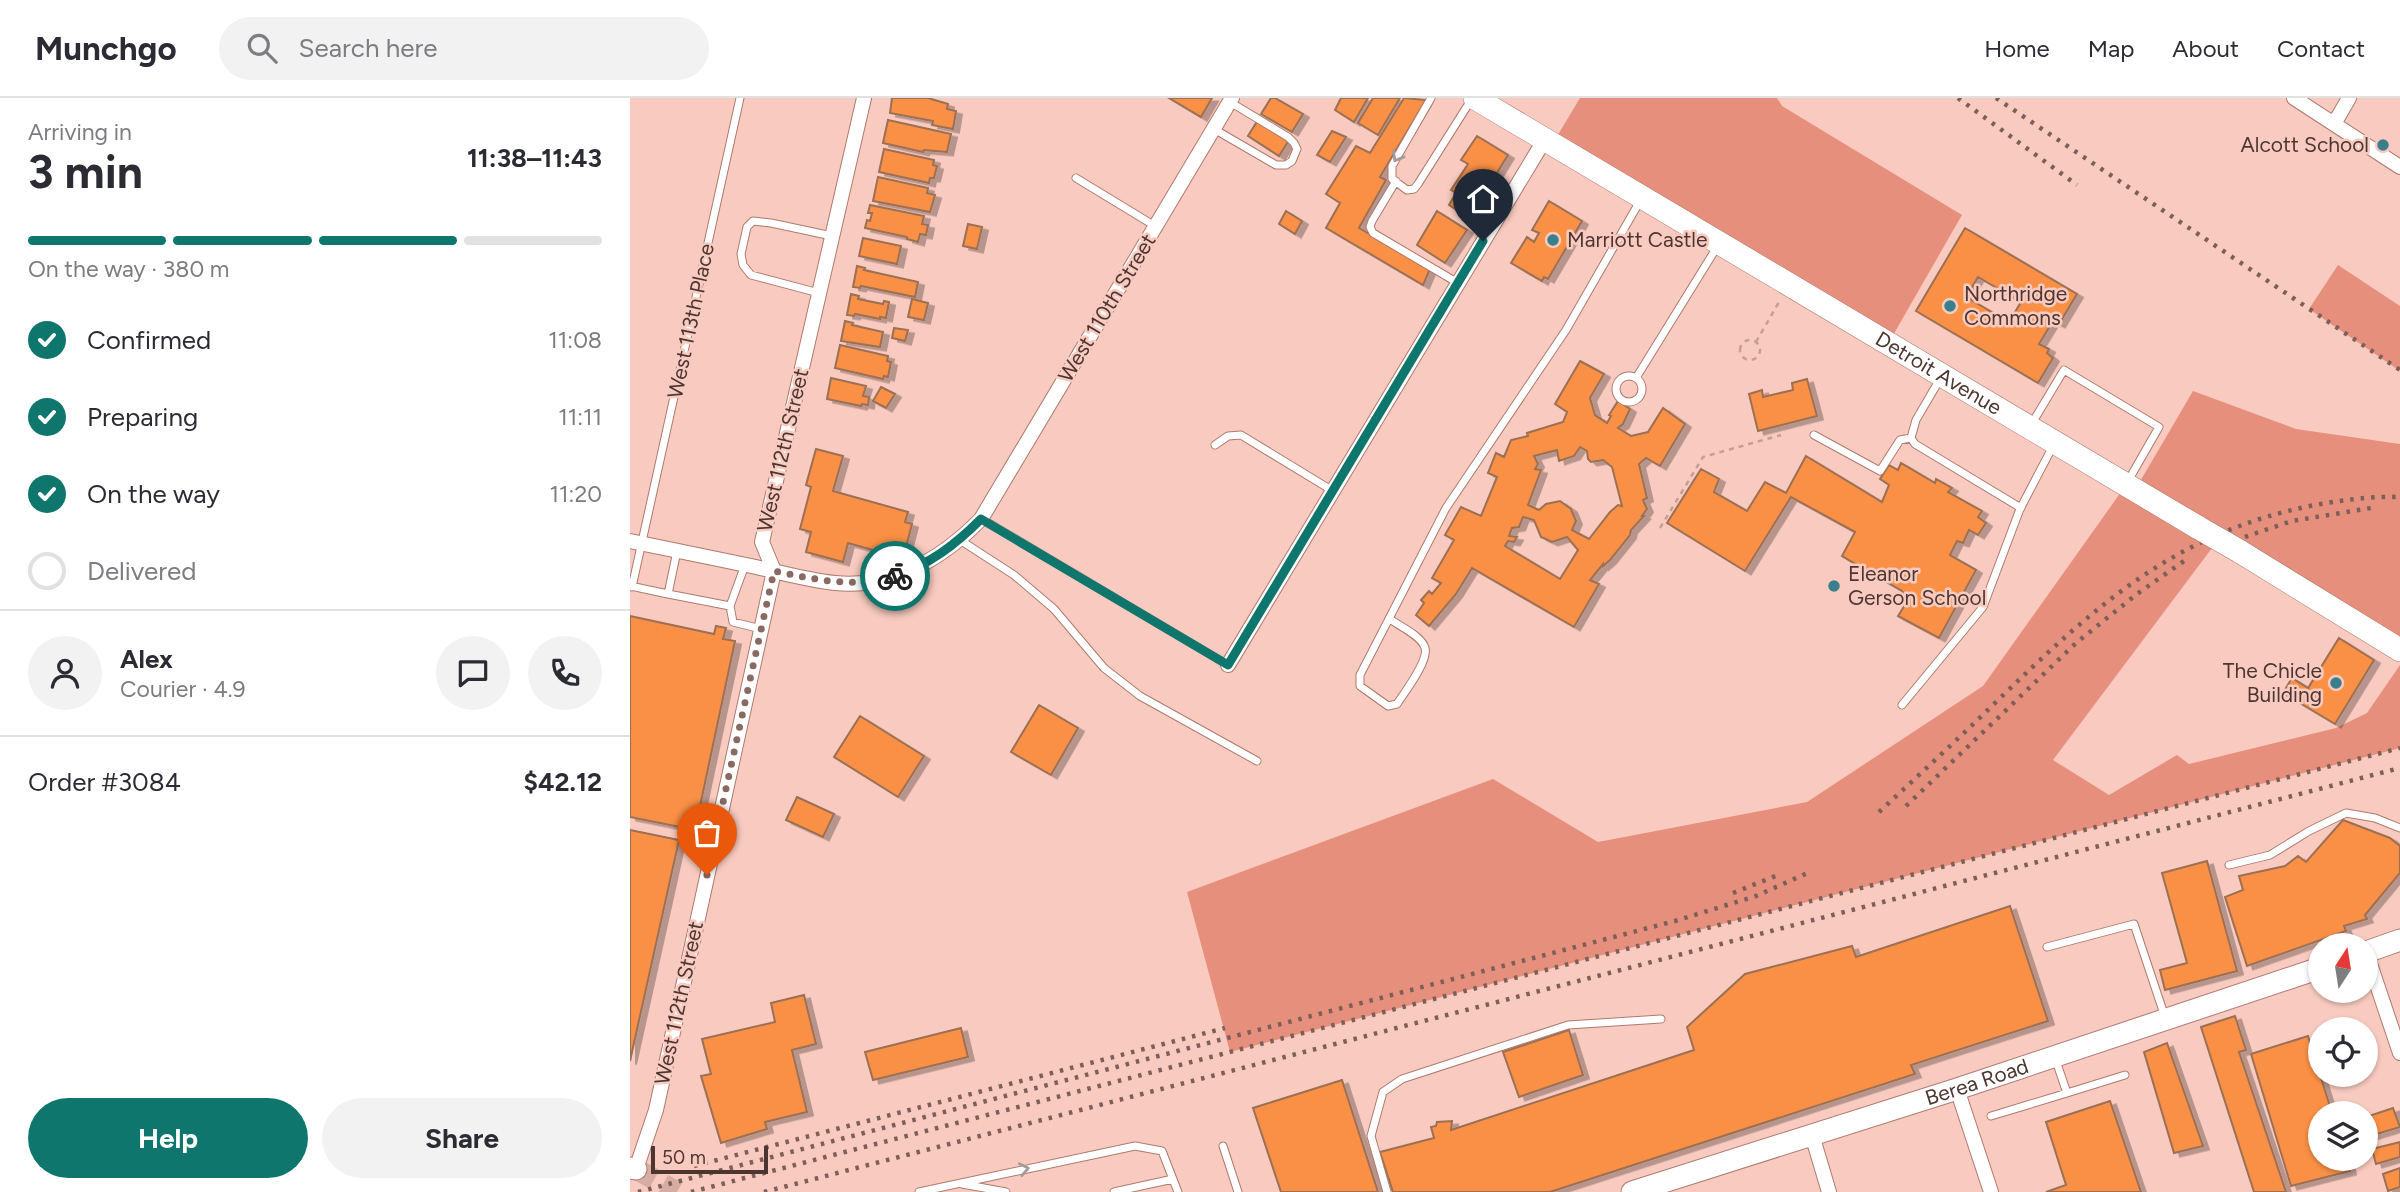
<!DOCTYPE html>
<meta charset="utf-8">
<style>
body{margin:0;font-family:Figtree,sans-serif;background:#f2f2f3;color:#2b2b33;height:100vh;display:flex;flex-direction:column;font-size:26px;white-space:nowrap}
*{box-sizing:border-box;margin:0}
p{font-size:23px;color:#7c7c81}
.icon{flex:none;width:38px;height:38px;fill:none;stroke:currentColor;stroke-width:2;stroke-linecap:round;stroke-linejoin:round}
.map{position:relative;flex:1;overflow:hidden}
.details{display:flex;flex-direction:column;background:#fff;width:630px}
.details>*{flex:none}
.needle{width:46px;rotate:12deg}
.tools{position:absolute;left:1678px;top:835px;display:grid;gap:14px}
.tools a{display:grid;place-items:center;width:70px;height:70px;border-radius:50%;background:#fff;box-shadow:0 2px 5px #0004;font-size:35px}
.scale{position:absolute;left:21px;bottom:18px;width:117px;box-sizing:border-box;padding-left:7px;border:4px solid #4d3631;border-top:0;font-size:19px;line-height:24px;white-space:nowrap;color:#4d3631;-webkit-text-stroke:5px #f9cbc0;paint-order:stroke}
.pin{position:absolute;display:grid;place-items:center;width:60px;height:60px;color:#fff;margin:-72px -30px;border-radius:50% 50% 50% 0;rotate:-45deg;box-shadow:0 0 7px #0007}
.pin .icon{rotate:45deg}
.courier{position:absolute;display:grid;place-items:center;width:70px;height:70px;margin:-35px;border:5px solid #0f766e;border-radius:50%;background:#fff;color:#222;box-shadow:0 2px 9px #0007}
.headline em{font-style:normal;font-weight:700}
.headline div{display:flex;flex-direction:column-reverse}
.headline{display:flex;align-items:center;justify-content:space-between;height:119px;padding:0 28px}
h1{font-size:46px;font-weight:700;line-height:52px}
.bar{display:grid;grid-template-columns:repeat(4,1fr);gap:10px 7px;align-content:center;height:84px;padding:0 28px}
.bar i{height:9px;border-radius:5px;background:#e1e1e2}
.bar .current{background:#0f766e}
.bar p{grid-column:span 4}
.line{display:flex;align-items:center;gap:18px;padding:0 28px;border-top:2px solid #e1e1e2}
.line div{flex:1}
.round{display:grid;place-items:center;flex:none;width:74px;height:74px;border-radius:37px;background:#f2f2f3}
ol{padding:0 28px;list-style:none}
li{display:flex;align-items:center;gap:21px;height:77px}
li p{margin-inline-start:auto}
li .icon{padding:7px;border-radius:50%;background:#0f766e;color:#fff;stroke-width:4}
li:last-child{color:#7c7c81}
li i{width:38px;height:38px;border:4px solid #e1e1e2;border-radius:50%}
.action{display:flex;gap:14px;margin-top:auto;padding:14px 28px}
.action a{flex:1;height:80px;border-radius:42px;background:#0f766e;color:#fff;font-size:28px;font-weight:700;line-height:80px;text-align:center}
.action a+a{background:#f2f2f3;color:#2b2b33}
header{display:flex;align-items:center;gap:42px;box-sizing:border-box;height:98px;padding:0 35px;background:#fff;border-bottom:2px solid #e1e1e2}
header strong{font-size:33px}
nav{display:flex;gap:38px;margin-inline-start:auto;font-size:24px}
.search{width:490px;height:63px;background:#f2f2f3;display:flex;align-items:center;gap:18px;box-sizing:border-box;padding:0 24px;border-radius:38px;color:#7c7c81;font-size:26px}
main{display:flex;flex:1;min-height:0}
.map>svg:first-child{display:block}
</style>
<header>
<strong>Munchgo</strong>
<div class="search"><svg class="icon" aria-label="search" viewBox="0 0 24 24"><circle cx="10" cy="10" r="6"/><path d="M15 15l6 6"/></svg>Search here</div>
<nav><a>Home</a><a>Map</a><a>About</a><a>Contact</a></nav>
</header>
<main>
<section class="details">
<div class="headline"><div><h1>3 min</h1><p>Arriving in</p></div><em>11:38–11:43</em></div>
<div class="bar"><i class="current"></i><i class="current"></i><i class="current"></i><i></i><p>On the way · 380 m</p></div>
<ol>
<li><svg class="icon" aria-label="check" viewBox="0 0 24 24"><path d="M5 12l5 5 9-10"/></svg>Confirmed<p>11:08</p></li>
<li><svg class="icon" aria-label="check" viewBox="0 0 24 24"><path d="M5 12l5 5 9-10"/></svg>Preparing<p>11:11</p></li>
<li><svg class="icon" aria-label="check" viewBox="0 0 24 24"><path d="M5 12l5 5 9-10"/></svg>On the way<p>11:20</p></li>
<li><i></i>Delivered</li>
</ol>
<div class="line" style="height:126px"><a class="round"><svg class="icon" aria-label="person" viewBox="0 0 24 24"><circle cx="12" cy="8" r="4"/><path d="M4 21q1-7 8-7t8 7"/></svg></a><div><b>Alex</b><p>Courier · 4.9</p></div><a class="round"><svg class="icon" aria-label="chat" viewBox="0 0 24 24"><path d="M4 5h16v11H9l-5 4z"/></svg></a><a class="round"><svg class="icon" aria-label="phone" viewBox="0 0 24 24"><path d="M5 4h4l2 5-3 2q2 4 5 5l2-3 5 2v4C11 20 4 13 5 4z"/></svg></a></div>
<div class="line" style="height:91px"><div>Order #3084</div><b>$42.12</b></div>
<div class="action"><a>Help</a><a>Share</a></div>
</section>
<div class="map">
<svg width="1770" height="1094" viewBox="0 0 1770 1094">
<defs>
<filter id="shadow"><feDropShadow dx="6" dy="3.5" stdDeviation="0" flood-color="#0004"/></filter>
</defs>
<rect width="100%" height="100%" fill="#f9cbc0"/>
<path fill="#e68f7c" d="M950 0H1147L1152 8 1332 117 1258 246 923 45Z
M1708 167 1770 208V273L1679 211Z
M1563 293 1666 331 1770 346V552L1588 442 1423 662 1479 697 1547 657 1559 666 1706 630 1737 615 1770 567V650L600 954 557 794 863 681 968 744 1177 704 1353 588 1496 387 1505 392Z"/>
<path fill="#fa9044" stroke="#9b6f54" stroke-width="2" fill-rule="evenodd" filter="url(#shadow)" d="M262 0H298L318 6 317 11 326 13 323 31 302 27 303 23 260 15Z
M539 0H582L571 19Z
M641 0H645L673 16 662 34 631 16Z
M711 0H738L724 24 705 12Z
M743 0H770L748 37 728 25Z
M774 0 796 2 750 79 756 82 729 130 800 171 793 187 696 130 710 105 696 96 726 48 740 55Z
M258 22 321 36 317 54 294 52 293 54 253 45Z
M628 22 659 42 649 58 618 38Z
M702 33 716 39 700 64 687 57Z
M847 38 878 57 839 120 819 107 826 95 821 92 838 66 831 62Z
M254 51 304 62 303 67 307 68 304 80H300L299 85 249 74Z
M248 79 298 90 297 95 305 97 300 114 243 103Z
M919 103 952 123 918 181 914 179 912 183 881 165 897 139 904 144 909 135 902 132Z
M240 107 294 118 292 126 298 127 296 137 290 136 288 144 277 141V139L235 130 237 122 240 123 242 115H238Z
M656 113 672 123 665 136 649 126Z
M807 113 837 132 815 165 787 147Z
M338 126 352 129 347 151 333 148Z
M1335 130 1447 196 1429 226 1423 223 1409 246 1419 251 1417 255 1423 260 1408 285 1286 213ZM1348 179 1391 204 1379 224 1336 199Z
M233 140 271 148 267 166 229 158Z
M227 168 235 170 234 172 288 184 285 199 231 188 230 190 223 189Z
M221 196 229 198 228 201 253 206 254 203 259 204 256 220 250 219V221L225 216 224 218 217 217Z
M282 201 298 205 294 222 278 219Z
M215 223 223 225 222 227 253 234 250 249 211 243Z
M264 230 278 232 275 243 262 240Z
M210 247 258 258 257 263 261 264 258 279 254 278 253 281 205 270Z
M950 263 974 276 960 300 965 317 977 325 981 318 979 317 988 303 1000 311 993 326 988 330 1001 338 1018 334 1033 310 1055 326 1030 368 1016 360 1009 366 1017 400 1013 402 1017 411 1012 418H1014L1001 432 1000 437 980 462 973 468V466L960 482 969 486 944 529 842 470 826 496 799 528 786 517 794 505 791 502 799 493 802 496 811 485 802 480 824 442 815 437 831 409 851 418 867 379 858 375 866 355 874 359 881 342 898 338 897 335 933 324 937 314 925 306ZM950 349 957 353 958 361 961 364 973 362 982 369 992 408 988 407 980 414 959 441 942 432 946 423 941 411 930 403 916 406 909 412 898 407 911 372 905 371 908 366 904 358 927 352 929 363 944 358ZM893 419 904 422 911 439 922 444 937 439 948 452 930 481 875 448 878 443 884 444 887 439 879 438 882 430 889 429Z
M201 280 236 288 233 298 239 299 238 307 232 306 231 308 197 301Z
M1177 281 1187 318 1128 333 1119 296 1132 292 1133 299 1163 292 1162 285Z
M251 289 265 296 256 310 243 303Z
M186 351 213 358 203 393 278 414 275 424 282 426 276 449 268 446 264 458 218 445 213 464 176 454 181 434 170 431 181 389 176 387Z
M1176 358 1252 404 1259 387 1250 381 1259 367 1268 372 1271 365 1305 385 1306 381 1322 390 1318 394 1352 413 1348 419 1356 425 1348 437 1339 432 1333 445 1327 443 1320 457 1346 472 1309 540 1268 518 1278 502 1272 493 1212 458 1225 434 1161 399 1115 473 1037 425 1071 371 1089 381 1084 394 1117 413 1135 384 1156 395Z
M0 518 84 536 86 528 96 530 93 541 105 543 65 732 0 719Z
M1709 540 1744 562 1705 626 1653 595 1662 580 1678 590Z
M409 607 448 630 421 677 381 654Z
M230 618 294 658 268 699 204 659Z
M167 699 204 716 193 739 156 722Z
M1713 722 1760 740 1770 748V775L1735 817 1737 821 1714 828 1716 833 1617 868 1595 799 1613 792 1609 778 1655 768 1668 758 1676 764Z
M0 732 49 742 0 963Z
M1577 763 1607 873 1535 892 1530 872 1557 865 1532 775Z
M1380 808 1418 923 1281 967 1285 976 920 1094H763L750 1054 804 1040 801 1029 806 1028 807 1024 822 1023 821 1032 1064 952 1057 929 1115 876 1222 848 1226 859Z
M174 897 186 946 162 952 177 1014 135 1024 137 1031 91 1045 71 978 81 976 72 941 145 924 141 905Z
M1605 918 1616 952 1609 954 1656 1094H1624L1571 929Z
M331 930 338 959 243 982 235 954Z
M939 932 953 977 889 999 873 954Z
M1678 938 1702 1015H1690V1060H1717L1720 1073 1661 1088 1621 956Z
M1537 945 1573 1048 1544 1055 1514 954Z
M712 982 748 1094H651L623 1010Z
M1480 1003 1511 1094H1416L1436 1087 1416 1024Z
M1763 1010 1770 1029 1740 1038 1739 1036 1736 1037V1019Z
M1770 1044V1059L1746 1066 1742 1051Z
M1770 1070V1089L1758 1093 1753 1076Z"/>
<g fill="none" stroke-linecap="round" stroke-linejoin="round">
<path stroke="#d7ada3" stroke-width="21" stroke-dasharray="21 10" stroke-linecap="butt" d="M6 1071 47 1094"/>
<g stroke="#ae7a6e" stroke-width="9">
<path id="service" d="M801 0 762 68V81L777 92 784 91 788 86 841 2
M584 31 646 67H656L662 63 667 51 664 45 658 39 600 4
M446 80 525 128
M766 83 742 123 740 129 743 135 828 185
M189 195 121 177 113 167 111 156 117 129 123 123 141 125 202 138
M986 291a13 13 0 1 1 26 0a13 13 0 1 1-26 0Z
M1006 280 1087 149
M1310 281 1286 322 1281 340 1285 346 1391 410
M1401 327 1434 272 1529 329 1498 383
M1184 337 1250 373 1270 342 1281 340
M585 347 598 338 611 337 703 393
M352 421 598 567
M330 442 384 477 424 511 474 570 510 598 627 663
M0 488 38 496 47 453
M2 489 110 0
M38 496 100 508 115 467
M100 508 103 524 131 531
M760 521C769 528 792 538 795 550 799 563 774 595 767 606L758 608 730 588V577L816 410 936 232 1010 103
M1272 607 1353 509 1390 411 1423 348
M1599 767 1640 757 1679 733 1716 715 1745 720 1770 730
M1417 849 1504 826 1535 919
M1437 995 1495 977
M1361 1018 1437 995 1425 960
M593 1048 608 1094
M332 1086 376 1094
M289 1094 505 1048 532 1053 548 1094
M484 1094 543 1081
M757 1094 741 1038 753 994 772 981 938 927 1031 921"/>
</g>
<g stroke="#ae7a6e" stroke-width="16">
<path id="minor" d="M1664 0 1770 69
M1704 26 1719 0
M0 443C42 452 84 460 126 469 152 475 178 482 205 485 262 491 313 460 351 421L602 0
M598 567 915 41
M1736 854 1770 955
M1327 991 1361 1094
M1182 1037 1199 1094
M6 1071 26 1012 144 473 132 444 234 0"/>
</g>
<g stroke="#ae7a6e" stroke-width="23">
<g id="secondary">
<path d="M1736 854 1770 842"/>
<path d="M0 1070 6 1071"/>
<path id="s1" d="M1002 1094 1327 991 1690 870"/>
</g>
</g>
<g stroke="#ae7a6e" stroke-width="24">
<g id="primary">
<path id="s2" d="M845 0 1569 430"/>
<path d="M1609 453 1770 552"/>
</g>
</g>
<path stroke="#c59e94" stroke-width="2.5" stroke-dasharray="5 5" stroke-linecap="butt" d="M1110 252a10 10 0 1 1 20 0a10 10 0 1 1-20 0Z
M1126 244 1149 204
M1030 430 1073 359 1151 337"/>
<use href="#service" stroke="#fff" stroke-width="7"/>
<use href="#minor" stroke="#fff" stroke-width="14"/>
<use href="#secondary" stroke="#fff" stroke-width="21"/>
<use href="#primary" stroke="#fff" stroke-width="23"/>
<path stroke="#7c5f58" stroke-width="4.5" stroke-dasharray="3.5 7" stroke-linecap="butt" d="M1328 0 1447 87
M1366 0 1770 272
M1585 449 1662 423 1741 410
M1276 708 1446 545 1507 496 1554 463
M1249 714C1288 678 1327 642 1365 605 1464 509 1545 434 1685 407 1713 402 1742 398 1770 399
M1103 795 1148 777
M64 1068 595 930
M8 1094 1045 823 1126 798 1182 773
M61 1094 1770 650
M134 1094 1770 670"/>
<g stroke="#ae7a6e" stroke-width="24" stroke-linecap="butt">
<path id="primary-bridge" d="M1569 430 1609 453"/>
</g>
<use href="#primary-bridge" stroke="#fff" stroke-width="23"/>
</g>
<defs><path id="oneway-chevron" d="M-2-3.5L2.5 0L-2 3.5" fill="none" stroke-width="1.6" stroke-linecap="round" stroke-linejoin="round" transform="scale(1.75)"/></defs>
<g stroke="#a69a98">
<use href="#oneway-chevron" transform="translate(767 59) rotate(119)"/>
<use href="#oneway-chevron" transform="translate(394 1071) rotate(-12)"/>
</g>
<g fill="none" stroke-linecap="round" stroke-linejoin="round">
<path stroke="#896a63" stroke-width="7" stroke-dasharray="0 12.6" d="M77 777 144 473C184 481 224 491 265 478"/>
<path stroke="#0f766e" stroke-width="9" d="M265 478C300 466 325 447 351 421L598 567 853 143"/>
</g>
<g fill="#3b7f8d" stroke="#f9cbc0" stroke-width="2.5">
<circle cx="1753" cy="47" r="7"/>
<circle cx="923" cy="142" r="7"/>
<circle cx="1320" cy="208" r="7"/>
<circle cx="1204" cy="488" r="7"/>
<circle cx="1706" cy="585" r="7"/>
</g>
<g text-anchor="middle" stroke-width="5" stroke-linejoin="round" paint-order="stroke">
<g font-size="21" fill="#4d3631" stroke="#f9cbc0" text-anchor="start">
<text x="1739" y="54" text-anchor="end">Alcott School</text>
<text x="937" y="149">Marriott Castle</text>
<text x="1334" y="203">Northridge<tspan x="1334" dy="24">Commons</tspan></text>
<text x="1218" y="483">Eleanor<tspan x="1218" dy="24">Gerson School</tspan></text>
<text x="1692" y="580" text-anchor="end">The Chicle<tspan x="1692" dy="24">Building</tspan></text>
</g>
<g font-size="21" fill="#4d3631" stroke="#f9cbc0">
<text transform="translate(477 210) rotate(-59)" y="7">West 110th Street</text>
<text transform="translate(61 223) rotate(-78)" y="7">West 113th Place</text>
<text dy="7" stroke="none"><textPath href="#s2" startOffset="539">Detroit Avenue</textPath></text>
<text transform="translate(153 352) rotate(-77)" y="7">West 112th Street</text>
<text transform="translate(49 905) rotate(-78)" y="7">West 112th Street</text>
<text dy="7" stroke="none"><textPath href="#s1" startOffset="362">Berea Road</textPath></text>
</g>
</g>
</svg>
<div class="tools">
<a><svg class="needle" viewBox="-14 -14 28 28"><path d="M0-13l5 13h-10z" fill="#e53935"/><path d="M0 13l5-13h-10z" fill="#7c7c81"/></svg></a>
<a><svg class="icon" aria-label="locate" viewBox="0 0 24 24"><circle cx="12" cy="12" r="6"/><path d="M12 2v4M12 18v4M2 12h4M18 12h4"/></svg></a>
<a><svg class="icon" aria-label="layers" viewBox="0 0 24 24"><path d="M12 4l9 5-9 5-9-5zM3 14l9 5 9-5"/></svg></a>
</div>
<div class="scale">50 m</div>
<div class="pin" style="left:77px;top:777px;background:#ea580c"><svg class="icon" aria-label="bag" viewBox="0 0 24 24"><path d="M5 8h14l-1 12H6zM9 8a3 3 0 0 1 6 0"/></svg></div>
<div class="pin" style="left:853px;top:143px;background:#1f2937"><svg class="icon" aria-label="home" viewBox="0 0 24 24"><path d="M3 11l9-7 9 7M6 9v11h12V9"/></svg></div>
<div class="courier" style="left:265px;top:478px"><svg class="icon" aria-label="bike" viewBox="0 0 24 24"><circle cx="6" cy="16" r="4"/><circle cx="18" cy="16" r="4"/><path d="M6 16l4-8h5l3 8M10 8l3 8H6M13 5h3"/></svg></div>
</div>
</main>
